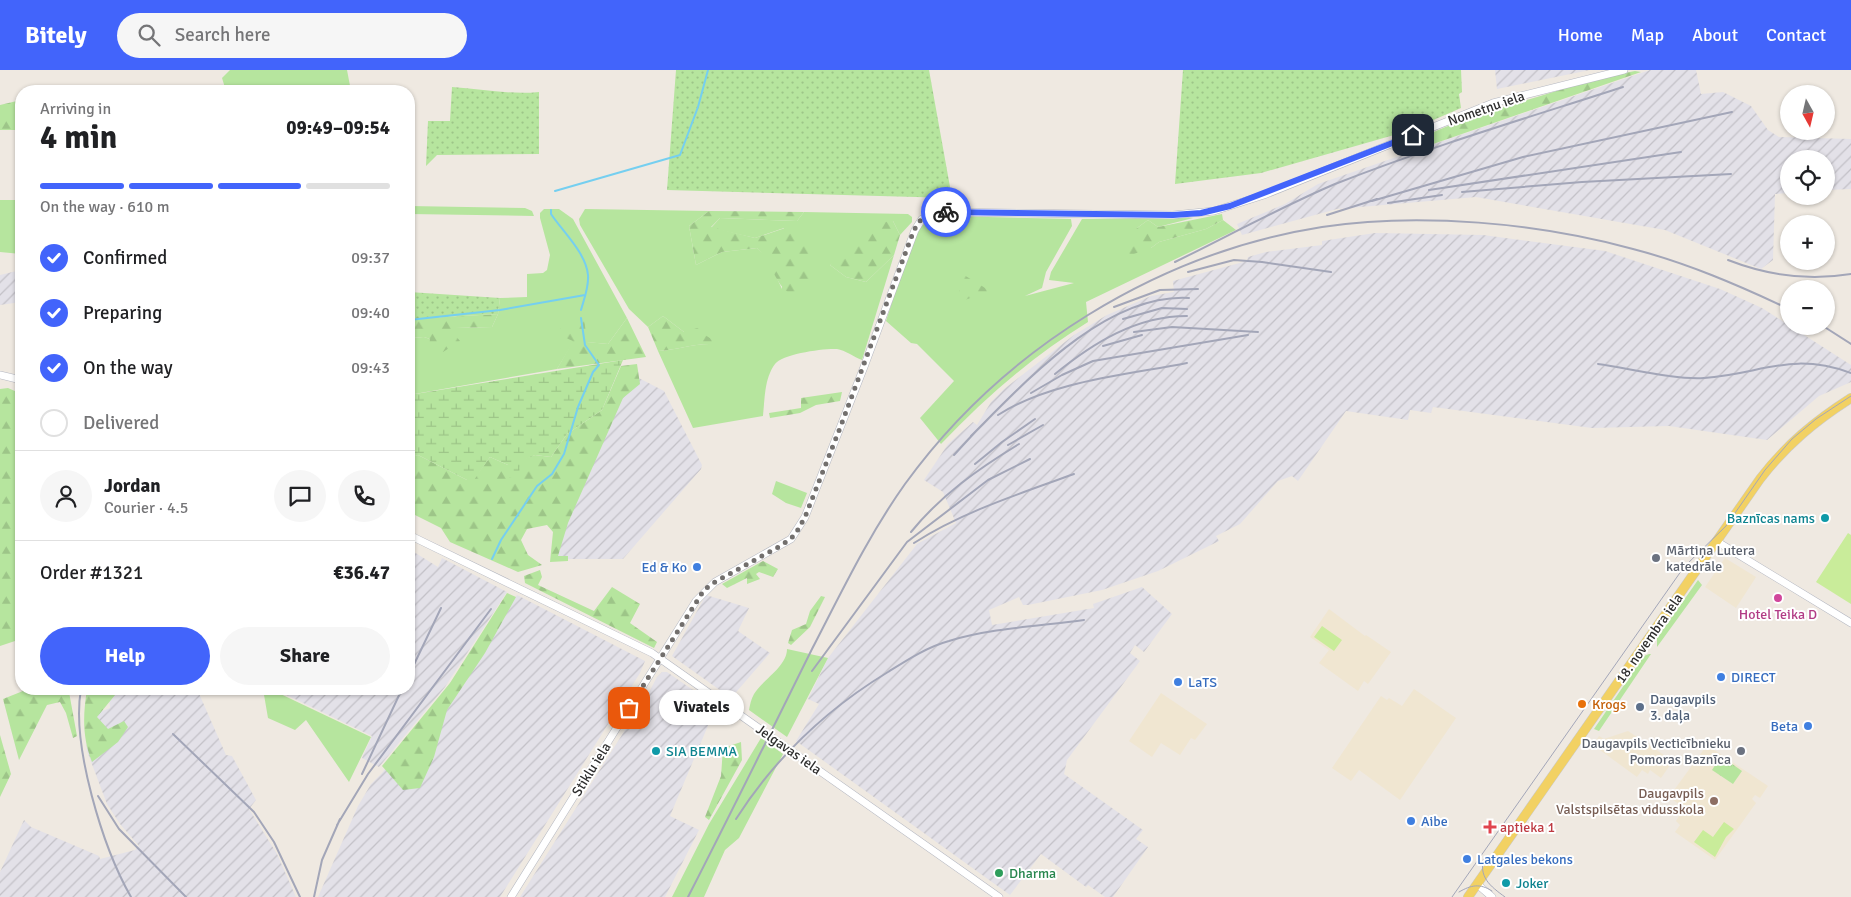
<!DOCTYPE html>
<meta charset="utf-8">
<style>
body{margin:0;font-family:Signika,sans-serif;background:#f6f6f6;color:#202124;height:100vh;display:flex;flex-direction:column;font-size:19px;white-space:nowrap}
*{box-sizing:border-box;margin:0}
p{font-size:16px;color:#757577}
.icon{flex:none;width:28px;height:28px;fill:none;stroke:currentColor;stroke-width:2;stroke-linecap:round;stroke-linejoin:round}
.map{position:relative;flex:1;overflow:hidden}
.side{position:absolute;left:15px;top:15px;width:400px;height:610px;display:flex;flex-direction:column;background:#fff;border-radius:20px;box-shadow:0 1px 4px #0004}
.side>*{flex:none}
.needle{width:32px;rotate:172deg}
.controls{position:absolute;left:1780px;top:15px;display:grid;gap:10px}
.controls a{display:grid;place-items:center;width:55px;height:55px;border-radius:50%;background:#fff;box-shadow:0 1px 4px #0004;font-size:25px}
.pin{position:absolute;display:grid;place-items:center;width:42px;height:42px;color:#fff;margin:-21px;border-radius:10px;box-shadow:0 2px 8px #0006}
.courier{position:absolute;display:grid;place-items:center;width:50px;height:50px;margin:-25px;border:4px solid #4264fb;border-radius:50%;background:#fff;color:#222;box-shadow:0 1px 6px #0007}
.bubble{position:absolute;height:35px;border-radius:18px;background:#fff;box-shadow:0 1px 4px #0004;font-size:16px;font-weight:800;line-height:35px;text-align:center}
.head em{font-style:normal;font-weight:800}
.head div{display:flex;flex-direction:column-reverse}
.head{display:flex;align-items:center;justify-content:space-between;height:85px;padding:0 25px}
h1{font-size:32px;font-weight:800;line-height:38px}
.bar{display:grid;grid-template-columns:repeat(4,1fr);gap:8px 5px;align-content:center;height:60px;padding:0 25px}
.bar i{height:6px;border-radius:4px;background:#e0e0e0}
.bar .on{background:#4264fb}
.bar p{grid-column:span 4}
.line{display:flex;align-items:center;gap:12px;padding:0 25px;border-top:1px solid #e0e0e0}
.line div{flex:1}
.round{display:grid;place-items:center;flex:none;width:52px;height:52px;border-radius:26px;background:#f6f6f6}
ol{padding:0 25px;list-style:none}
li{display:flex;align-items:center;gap:15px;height:55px}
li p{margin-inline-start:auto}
li .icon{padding:5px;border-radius:50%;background:#4264fb;color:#fff;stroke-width:4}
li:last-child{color:#757577}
li i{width:28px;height:28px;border:2px solid #e0e0e0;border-radius:50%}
.cta{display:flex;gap:10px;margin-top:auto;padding:10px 25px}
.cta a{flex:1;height:58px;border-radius:30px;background:#4264fb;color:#fff;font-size:20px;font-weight:800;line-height:58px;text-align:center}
.cta a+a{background:#f6f6f6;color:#202124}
header{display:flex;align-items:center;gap:30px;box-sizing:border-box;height:70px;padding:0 25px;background:#4264fb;color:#fff}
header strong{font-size:24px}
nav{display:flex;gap:28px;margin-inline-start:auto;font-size:18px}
.search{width:350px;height:45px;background:#f6f6f6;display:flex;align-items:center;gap:12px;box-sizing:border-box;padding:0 18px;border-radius:28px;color:#757577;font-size:19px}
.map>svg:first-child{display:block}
</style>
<header>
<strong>Bitely</strong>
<div class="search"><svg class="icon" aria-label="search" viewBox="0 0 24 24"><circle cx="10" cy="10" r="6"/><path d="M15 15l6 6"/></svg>Search here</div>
<nav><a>Home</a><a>Map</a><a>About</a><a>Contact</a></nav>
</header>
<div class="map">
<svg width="1851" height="827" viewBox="0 0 1851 827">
<defs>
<pattern id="industrial-furrows" width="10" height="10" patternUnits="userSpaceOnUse" patternTransform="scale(1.25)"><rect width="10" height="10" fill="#e3e1e8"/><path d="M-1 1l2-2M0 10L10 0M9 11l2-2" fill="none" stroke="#c3c1c7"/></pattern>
<pattern id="forest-firs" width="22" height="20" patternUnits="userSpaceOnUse" patternTransform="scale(1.25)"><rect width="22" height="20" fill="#b6e59e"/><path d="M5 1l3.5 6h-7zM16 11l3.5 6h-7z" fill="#9dc588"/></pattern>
<pattern id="wetland-marsh" width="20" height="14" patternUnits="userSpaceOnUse" patternTransform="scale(1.25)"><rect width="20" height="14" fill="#b6e59e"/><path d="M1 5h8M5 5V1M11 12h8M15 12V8" fill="none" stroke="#9dc588"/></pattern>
<pattern id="park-tufts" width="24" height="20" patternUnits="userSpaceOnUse" patternTransform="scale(1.25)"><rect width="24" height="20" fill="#b6e59e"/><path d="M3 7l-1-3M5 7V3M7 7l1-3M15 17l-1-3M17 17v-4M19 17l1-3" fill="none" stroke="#9dc588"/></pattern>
<pattern id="garden-dots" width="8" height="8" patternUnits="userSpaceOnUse" patternTransform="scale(1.25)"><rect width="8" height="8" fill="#b6e59e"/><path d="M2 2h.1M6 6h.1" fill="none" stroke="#9dc588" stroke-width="1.8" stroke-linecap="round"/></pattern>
</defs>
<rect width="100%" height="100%" fill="#efe9e1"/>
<path fill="url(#industrial-furrows)" d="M1495 0H1590L1497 19Z
M1650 0H1696L1701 24 1723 22 1751 36 1768 60 1779 67 1851 69V119L1826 120V89H1789V123L1775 124 1773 190 1761 199 1665 160 1476 127 1337 139 1242 165 1237 154 1285 134 1318 114Z
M1375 163 1483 165 1605 181 1720 219 1762 238 1851 295V312L1819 326 1767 370 1669 356 1592 358 1433 337 1431 343 1410 340 1408 350 1346 341 1298 411 1292 406 1278 411 1240 454 1216 466 1219 471 1158 501 1102 520 1028 535H1023L1019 527 989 540 992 555 1094 538 1093 534 1142 517 1172 544 1144 582 1135 575 1130 583 1140 591 1067 690 1064 704 1143 760 1136 769 1148 777 1113 827H1105L1088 815 1086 817 1041 784 1010 825 796 671 819 634 808 629 828 588 917 474 956 453 943 422 924 410 948 374 973 352 977 355 991 332 1004 319 1074 265 1107 245 1151 226 1174 222 1173 211 1247 191 1248 187 1266 182 1322 175V171Z
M21 200V232L0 235V205Z
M631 304 664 321 702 395 701 399 623 489H556L566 454Z
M409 479 438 497 442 488 507 522 445 617 379 697 362 688 372 666 274 619H409Z
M517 525 645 591 640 603 500 827H318L358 736 371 714 382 703Z
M706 525 749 538 738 561 770 583 731 628 672 586Z
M662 602H667L703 627 715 639 670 746 699 760 665 827H520L625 660 637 645 657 607Z
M108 619H197L226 685 232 686 256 730 249 739 277 784 296 827H0V802L24 750 31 757 99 786 100 789 135 780 139 776 120 754 107 734 87 681 85 648 110 638Z"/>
<path fill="#f0e6d1" d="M1725 488 1756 507 1736 538 1705 517Z
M1329 539 1365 566 1366 565 1391 582 1368 614 1364 611 1358 621 1319 593 1329 580 1310 567Z
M1414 619 1456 648 1400 730 1359 700 1351 711 1332 698 1381 626 1387 630 1389 628 1402 636Z
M1161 623 1207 654 1195 670 1191 668 1180 685 1161 673 1152 687 1129 671Z
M1628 661 1673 691 1661 708 1650 700 1648 704 1642 700 1637 707 1593 675 1599 666 1604 669Z
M1707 675 1768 716 1760 728 1755 725 1752 729 1756 733 1715 790 1675 762 1680 755 1676 751 1679 746 1674 743 1680 735 1669 727Z"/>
<path fill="#b6e59e" d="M230 0H347L351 21H226L222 8Z
M0 130H21V184L0 182Z
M409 136 525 138 532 141 534 146 409 144Z
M544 139H559L573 149 627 248 608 274 574 271 557 299 409 325V268L424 267 430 269 455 265V258L492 257 498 244 500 228 527 227V204L543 203 547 200 550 185 540 148V143Z
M585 139 709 141 689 156 696 195 722 182 757 178 767 187 782 219 784 158 755 168 711 158 720 148 797 151 804 142 908 144 912 147V152L900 165 893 151 830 195 846 207 866 212 894 185 862 290C854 287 845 280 837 279 824 278 782 284 775 294 764 309 765 329 763 346L693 358 658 281C677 280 694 273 713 274L684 262 663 246 648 257 629 239 580 155 579 149Z
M946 146 1071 149 1072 156 1046 202 1042 218 1025 226 1074 213 1049 210 1051 202 1082 149 1193 148 1158 157 1148 150 1137 158 1151 178 1159 172 1206 159 1223 150 1236 160 1086 232 1088 252C1034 285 985 328 941 374L920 348 954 311 917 274 911 273 886 251C894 229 909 168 925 153 931 147 938 147 946 146Z
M776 411 807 423 801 438 786 433 772 424Z
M1698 510 1702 515 1657 577V568Z
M787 579 828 588 787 667 749 640C750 635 751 629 754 624 762 610 787 597 787 579Z
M1649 584H1651L1599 661 1594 659 1644 586Z
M263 619H270L371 667 349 712 306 650 295 660 268 648Z
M761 668 783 684 739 768 725 780 704 827H672L709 754Z"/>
<path fill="url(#forest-firs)" d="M1635 1 1641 2 1413 81 1398 79C1439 57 1483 43 1527 30 1563 19 1598 8 1635 1Z
M21 30V60H0V35Z
M709 141 804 142 797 151 720 148 711 157 755 168 785 158 801 162 808 180 813 205 799 221 791 224C775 216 772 191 757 178L722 182 696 195 689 156Z
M1222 144 1223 150 1206 159 1159 172 1151 178 1131 185 1125 180 1126 176 1137 168 1135 162 1137 158 1148 150 1158 157Z
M893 151 900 165 894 185 866 212 846 207 830 195 847 175 875 153Z
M958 205H964L990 221 984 228 978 225 960 232Z
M498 244 492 257 456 258 455 265 460 271 443 282 434 283 429 278 430 269 424 267 409 268V249Z
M663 246 684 262 704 256 705 265 713 270 714 274C694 273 677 280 658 281L648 257Z
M584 248 587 272 608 274 627 248 646 287 557 299 573 271 559 265 563 250Z
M637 294 640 314 623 328 568 453 558 486H568V491L550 492 553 462 547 455 527 459 521 470 528 485 542 495 518 502 450 472 441 458 409 442V388L418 385 467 410H473L490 387 508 395 535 385 551 387 567 364 602 340 621 296Z
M8 318 17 322 21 338V569L0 576V319Z
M842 322 840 331 816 335 800 343 770 348 769 343 801 338V328Z
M763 491 778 499 773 507 759 502 756 504 760 509 747 514V508L727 518 722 514Z
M540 500 542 507 538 515 594 541 612 517 640 534 630 553 657 572 654 578 525 513 524 506Z
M507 523 516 527 485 583 447 640 434 687 420 718 403 720 382 696 450 613Z
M821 526 825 527 810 557 791 575 788 573 792 560 806 554 810 541Z
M28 619H71L69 622 77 666 73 668 66 643 60 632 47 635 19 690 3 629Z
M87 619H120L97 647 108 659 124 651 128 657 118 672 92 692C82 667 83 645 87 619Z
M0 665 11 704 0 727Z
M741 672 742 690 709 750 705 747 721 706 723 678Z"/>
<path fill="url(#wetland-marsh)" d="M623 290 602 340 567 364 551 387 535 385 520 392 519 406 509 408 508 395 490 387 474 410H467L418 385 409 388V325Z"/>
<path fill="url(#park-tufts)" d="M1721 686 1742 701 1733 714 1712 700Z"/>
<path fill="url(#garden-dots)" d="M676 0H929L952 128 667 120Z
M1183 0H1461L1462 22 1459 24 1461 38 1408 61 1261 103 1175 114Z
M452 17C481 19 511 25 539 22V84L437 85 426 96 428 51H450Z
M409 222 500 228 498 244 409 249Z"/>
<path fill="#c9ec9a" d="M1848 463 1851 465V534L1816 512Z
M1322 556 1342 570 1334 581 1314 567Z
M1724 752 1734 759 1726 767 1715 787 1694 772 1703 760 1713 767Z"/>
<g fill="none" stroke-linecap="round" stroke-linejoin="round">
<path stroke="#75cff0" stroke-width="2" d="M555 121 680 85 698 37 708 0
M551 140V144C563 162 586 183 588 205 589 217 584 229 581 240
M409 250 500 240 585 225
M492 489 501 470 537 416 552 404 564 384 578 337 593 302 599 295 585 275 581 248"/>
<g stroke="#b4b7c1" stroke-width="8">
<path id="tertiary" d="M0 305 21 310
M409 465 652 583 999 827
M1716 471 1851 553
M1477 814 1492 827
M511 827 696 531 715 512 791 469 805 447 864 297 915 160 922 149 943 142 1173 145 1214 141 1264 125 1493 33 1624 0"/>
</g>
<g stroke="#c9c9c9" stroke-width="10">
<path id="primary" d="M1468 827 1760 409C1786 375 1815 351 1851 328"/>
</g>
<use href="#tertiary" stroke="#fff" stroke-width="7"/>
<use href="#primary" stroke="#f2d163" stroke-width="9"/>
<path stroke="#a3a6b8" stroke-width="1" d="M1484 787C1478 807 1490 816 1505 827
M1459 822C1471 815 1480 813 1492 821
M1452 827 1684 497 1726 456 1765 400 1792 369 1816 349 1851 326"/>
<path stroke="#a3a6b8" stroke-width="2" d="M1429 120 1681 82
M1462 122 1582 112 1731 104
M1372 131 1523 87 1732 42
M1388 133 1442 125
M1327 145 1377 129
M1728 190C1769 206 1808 211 1851 204
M1175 192C1228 166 1281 137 1335 114 1429 77 1527 48 1623 17
M1188 202 1234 190 1262 192 1331 202
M1114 237 1160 220 1198 219
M1123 249 1162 238 1187 239
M1823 256 1851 274
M1134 262 1172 257 1258 262
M1103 276 1142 265
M1598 294C1628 298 1675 310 1704 308 1762 304 1790 281 1851 303
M1055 304C1093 273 1136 246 1187 246
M1031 323 1062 305 1093 291 1248 265
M998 345C1051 311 1126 305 1187 293
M971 366C1025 312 1106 223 1189 228
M1008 375 1043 355
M954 385 976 361
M975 394 1002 372 1035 349
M911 462C941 425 978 399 1019 374
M914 473C962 442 1019 424 1074 404
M812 601 907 472 988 410 1030 389
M409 605 441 538
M81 619C71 675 103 778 131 827
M173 664 254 742 274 772 300 827
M362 704 402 619
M98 726 119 759 186 827
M736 749C775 688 827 639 888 602 907 590 927 577 949 571 991 558 1041 556 1084 550
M337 755 368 704 491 539
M314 827 322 790 340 749
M688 827C730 745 771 662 812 579 841 523 868 466 905 414 1002 280 1157 183 1322 157 1419 142 1539 153 1633 179 1687 193 1738 215 1789 239"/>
</g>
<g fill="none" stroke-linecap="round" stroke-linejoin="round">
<path stroke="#726f6d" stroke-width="5" stroke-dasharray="0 9" d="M629 638 704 520 715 512 782 475 795 465 805 447 840 358 914 160 922 148 946 142"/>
<path stroke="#4264fb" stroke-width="6" d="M946 142 1173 145 1201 143 1230 136 1413 65"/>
</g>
<g fill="#0f9aa8" stroke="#fff" stroke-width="2">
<circle cx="1825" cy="448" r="5"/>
<circle cx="656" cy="681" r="5"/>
<circle cx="1506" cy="813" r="5"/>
</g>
<g fill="#6b7280" stroke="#fff" stroke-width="2">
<circle cx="1656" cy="488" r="5"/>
<circle cx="1741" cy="681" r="5"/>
</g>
<g fill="#3f7fe0" stroke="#fff" stroke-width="2">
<circle cx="697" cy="497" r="5"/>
<circle cx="1721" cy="607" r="5"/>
<circle cx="1178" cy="612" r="5"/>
<circle cx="1808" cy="656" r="5"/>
<circle cx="1411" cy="751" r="5"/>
<circle cx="1467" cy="789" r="5"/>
</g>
<circle fill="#d1479c" stroke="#fff" stroke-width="2" cx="1778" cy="528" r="5"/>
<circle fill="#e8710a" stroke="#fff" stroke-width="2" cx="1582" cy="634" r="5"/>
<circle fill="#5c6f8a" stroke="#fff" stroke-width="2" cx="1640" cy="637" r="5"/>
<circle fill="#8d6e63" stroke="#fff" stroke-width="2" cx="1714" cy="731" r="5"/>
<path fill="#e0444e" stroke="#fff" stroke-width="2" d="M1487.5 749.5h5v5h5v5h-5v5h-5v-5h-5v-5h5z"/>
<circle fill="#2e9e5b" stroke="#fff" stroke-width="2" cx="999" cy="803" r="5"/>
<g text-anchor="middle" stroke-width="4" stroke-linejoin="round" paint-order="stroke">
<g font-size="14" fill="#2e2e2e" stroke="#fff">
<text transform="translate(1486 38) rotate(-19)" y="5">Nometņu iela</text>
<text transform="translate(1649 568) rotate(-55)" y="5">18. novembra iela</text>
<text transform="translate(789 679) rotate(35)" y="5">Jelgavas iela</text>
<text transform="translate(591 699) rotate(-58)" y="5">Stiklu iela</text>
</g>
<g font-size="14" fill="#0d838f" stroke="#fff" text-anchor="start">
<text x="1815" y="453" text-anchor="end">Baznīcas nams</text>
<text x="666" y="686">SIA BEMMA</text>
<text x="1516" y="818">Joker</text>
</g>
<g font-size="14" fill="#5b616d" stroke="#fff" text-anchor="start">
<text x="1666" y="485">Mārtiņa Lutera<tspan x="1666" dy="16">katedrāle</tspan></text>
<text x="1731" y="678" text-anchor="end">Daugavpils Vecticībnieku<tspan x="1731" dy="16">Pomoras Baznīca</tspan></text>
</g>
<g font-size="14" fill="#366cbe" stroke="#fff" text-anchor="start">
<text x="687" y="502" text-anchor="end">Ed &amp; Ko</text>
<text x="1731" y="612">DIRECT</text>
<text x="1188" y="617">LaTS</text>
<text x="1798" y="661" text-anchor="end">Beta</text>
<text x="1421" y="756">Aibe</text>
<text x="1477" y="794">Latgales bekons</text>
</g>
<g font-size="14" fill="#b23c85" stroke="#fff">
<text x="1778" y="549">Hotel Teika D</text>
</g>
<g font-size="14" fill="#4e5e75" stroke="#fff" text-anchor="start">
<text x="1650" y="634">Daugavpils<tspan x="1650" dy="16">3. daļa</tspan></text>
</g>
<g font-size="14" fill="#c56008" stroke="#fff" text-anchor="start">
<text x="1592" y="639">Krogs</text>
</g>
<g font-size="14" fill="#785e54" stroke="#fff" text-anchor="end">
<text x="1704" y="728">Daugavpils<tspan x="1704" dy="16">Valstspilsētas vidusskola</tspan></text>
</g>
<g font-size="14" fill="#be3a42" stroke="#fff" text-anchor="start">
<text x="1500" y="762">aptieka 1</text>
</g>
<g font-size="14" fill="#27864d" stroke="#fff" text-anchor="start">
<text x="1009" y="808">Dharma</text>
</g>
</g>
</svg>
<div class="controls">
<a><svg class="needle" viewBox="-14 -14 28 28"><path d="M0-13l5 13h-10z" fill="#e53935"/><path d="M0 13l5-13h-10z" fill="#757577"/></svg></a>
<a><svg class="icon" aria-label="locate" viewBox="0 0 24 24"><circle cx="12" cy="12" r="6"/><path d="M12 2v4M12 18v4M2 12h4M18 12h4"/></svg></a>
<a>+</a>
<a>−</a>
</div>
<div class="pin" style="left:629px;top:638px;background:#ea580c"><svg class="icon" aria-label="bag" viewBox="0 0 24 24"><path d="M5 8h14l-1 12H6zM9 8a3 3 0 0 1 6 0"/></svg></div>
<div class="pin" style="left:1413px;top:65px;background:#1f2937"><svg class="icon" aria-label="home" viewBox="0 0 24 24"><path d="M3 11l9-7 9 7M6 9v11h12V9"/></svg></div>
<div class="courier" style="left:946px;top:142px"><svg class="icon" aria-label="bike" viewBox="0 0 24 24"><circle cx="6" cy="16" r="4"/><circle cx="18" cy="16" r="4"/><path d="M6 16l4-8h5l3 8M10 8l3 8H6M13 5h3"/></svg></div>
<div class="bubble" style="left:659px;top:620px;width:85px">Vivatels</div>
<section class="side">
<div class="head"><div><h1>4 min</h1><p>Arriving in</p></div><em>09:49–09:54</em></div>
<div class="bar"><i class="on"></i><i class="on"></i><i class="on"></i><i></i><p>On the way · 610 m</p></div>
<ol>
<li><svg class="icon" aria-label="check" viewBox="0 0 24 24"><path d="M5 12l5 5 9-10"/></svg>Confirmed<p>09:37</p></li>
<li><svg class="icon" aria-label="check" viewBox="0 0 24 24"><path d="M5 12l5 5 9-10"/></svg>Preparing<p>09:40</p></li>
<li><svg class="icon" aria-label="check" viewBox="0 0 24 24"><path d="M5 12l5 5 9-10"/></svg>On the way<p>09:43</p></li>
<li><i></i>Delivered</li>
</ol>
<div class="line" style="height:90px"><a class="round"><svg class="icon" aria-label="person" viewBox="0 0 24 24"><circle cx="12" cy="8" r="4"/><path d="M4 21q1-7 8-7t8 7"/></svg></a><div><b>Jordan</b><p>Courier · 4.5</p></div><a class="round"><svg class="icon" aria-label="chat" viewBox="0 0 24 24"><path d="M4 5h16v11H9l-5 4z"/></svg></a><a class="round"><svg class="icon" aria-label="phone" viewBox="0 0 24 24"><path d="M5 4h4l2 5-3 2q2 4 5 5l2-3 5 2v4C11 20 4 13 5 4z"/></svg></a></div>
<div class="line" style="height:65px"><div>Order #1321</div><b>€36.47</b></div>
<div class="cta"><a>Help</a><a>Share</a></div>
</section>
</div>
